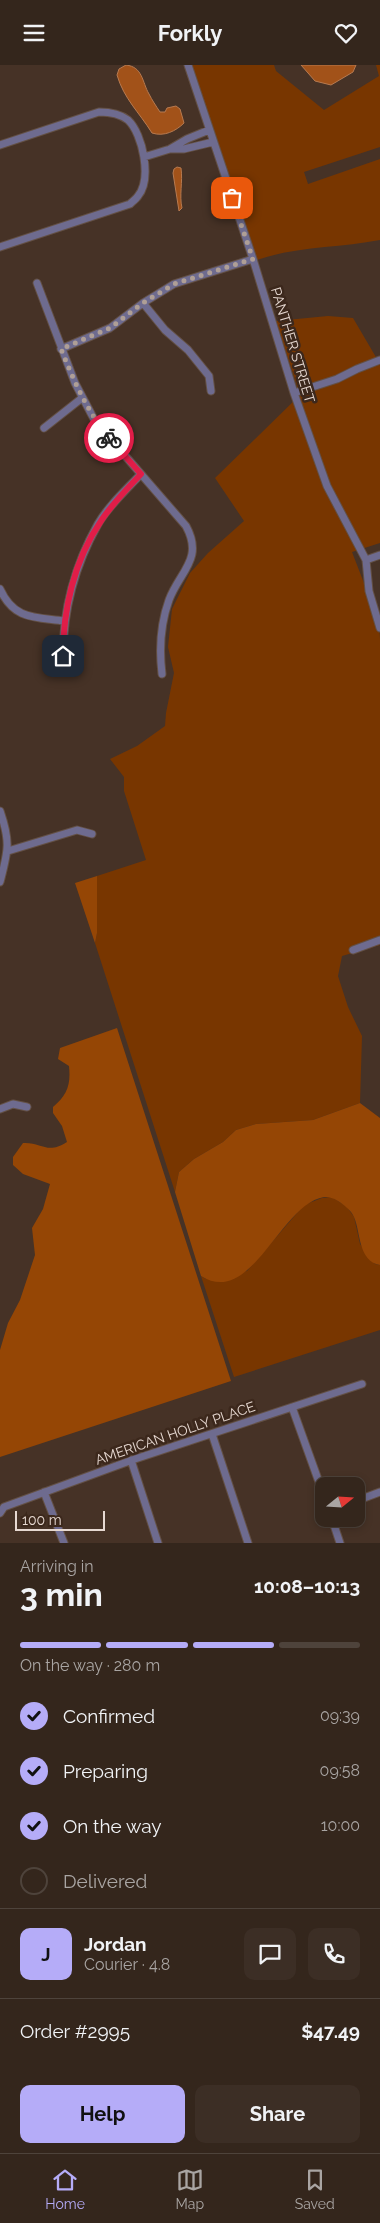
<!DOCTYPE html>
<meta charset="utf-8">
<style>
body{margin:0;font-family:Raleway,sans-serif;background:#3c2e25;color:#f1f3f6;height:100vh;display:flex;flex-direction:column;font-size:19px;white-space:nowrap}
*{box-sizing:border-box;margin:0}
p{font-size:16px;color:#a9a5a3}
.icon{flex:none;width:28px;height:28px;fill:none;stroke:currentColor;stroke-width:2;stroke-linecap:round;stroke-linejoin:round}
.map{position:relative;height:1478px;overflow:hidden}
.sheet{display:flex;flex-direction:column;background:#34261c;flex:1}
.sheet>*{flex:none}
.needle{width:32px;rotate:72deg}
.buttons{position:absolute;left:315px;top:1412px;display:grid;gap:10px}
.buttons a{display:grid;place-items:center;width:50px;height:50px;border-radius:10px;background:#34261c;box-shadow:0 2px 8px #0003,0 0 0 1px #4e433b;font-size:25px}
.scale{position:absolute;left:15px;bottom:12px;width:90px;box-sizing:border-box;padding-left:5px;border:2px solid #e7d9d2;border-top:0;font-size:14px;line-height:18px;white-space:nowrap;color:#e7d9d2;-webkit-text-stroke:4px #3c281c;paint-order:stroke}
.pin{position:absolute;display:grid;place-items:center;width:42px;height:42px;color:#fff;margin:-21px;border-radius:10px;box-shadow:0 2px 8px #0006}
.courier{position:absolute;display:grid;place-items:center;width:50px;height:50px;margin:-25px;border:4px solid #e11d48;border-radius:50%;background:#fff;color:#222;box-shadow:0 1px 6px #0007}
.head em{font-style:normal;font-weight:700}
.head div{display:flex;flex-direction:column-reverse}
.head{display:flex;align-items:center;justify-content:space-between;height:85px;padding:0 20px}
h1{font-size:32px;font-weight:700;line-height:38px}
.bar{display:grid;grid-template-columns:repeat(4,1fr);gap:8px 5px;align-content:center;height:60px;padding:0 20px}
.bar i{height:6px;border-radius:4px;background:#4e433b}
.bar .selected{background:#b5acf8}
.bar p{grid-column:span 4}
.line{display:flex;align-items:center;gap:12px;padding:0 20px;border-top:1px solid #4e433b}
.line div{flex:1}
.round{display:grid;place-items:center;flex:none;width:52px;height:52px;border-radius:10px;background:#3c2e25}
ol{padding:0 20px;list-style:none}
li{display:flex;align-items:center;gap:15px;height:55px}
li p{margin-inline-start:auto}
li .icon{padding:5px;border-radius:50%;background:#b5acf8;color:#111;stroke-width:4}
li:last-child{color:#a9a5a3}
li i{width:28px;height:28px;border:2px solid #4e433b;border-radius:50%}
.button{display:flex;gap:10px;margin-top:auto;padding:10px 20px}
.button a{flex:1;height:58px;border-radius:10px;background:#b5acf8;color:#111;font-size:20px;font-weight:700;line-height:58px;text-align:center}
.button a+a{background:#3c2e25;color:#f1f3f6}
header{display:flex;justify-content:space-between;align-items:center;height:65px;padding:0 20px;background:#34261c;font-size:22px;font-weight:700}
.menu{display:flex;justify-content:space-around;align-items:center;height:70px;border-top:1px solid #4e433b;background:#34261c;font-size:14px;color:#a9a5a3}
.menu a{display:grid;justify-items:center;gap:2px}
.menu .selected{color:#b5acf8}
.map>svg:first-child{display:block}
</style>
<header><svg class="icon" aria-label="menu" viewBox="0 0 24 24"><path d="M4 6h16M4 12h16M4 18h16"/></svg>Forkly<svg class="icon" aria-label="heart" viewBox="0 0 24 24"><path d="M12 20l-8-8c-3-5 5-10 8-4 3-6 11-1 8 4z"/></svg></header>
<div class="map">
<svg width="380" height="1478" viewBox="0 0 380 1478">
<rect width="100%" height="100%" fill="#463226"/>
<path fill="#783600" d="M191 0H274L276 6 324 45 379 11 376 0H380V82L304 107 308 119 380 94V175C339 183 297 181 257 195Z
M328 251 353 253 380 299V478L352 487 379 557 380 574V880L342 891 338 911 348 942 362 971 360 1038 313 1055 256 1059 236 1065 223 1077 194 1094 179 1107 175 1127 95 878 97 868V811L146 795 124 726V712L110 694 137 681 165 661 166 648 174 608 168 582 172 544 190 508 208 488 244 456 215 413 300 330 276 256Z
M332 1132 347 1142 354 1152 360 1179 375 1199 380 1200V1265L234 1312 201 1211 206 1214 247 1206 304 1140 322 1133Z"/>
<path fill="#954605" d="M97 811V868L95 878 75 818Z
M117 963 231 1316 0 1392V1285L8 1258 20 1235 35 1190 32 1163 43 1144 50 1119 23 1109 13 1100V1092L23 1078C42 1077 47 1090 67 1077L62 1061 53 1048V1042C67 1030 71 1020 69 1001L58 994 60 983Z
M360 1038 380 1053V1200C358 1196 361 1168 354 1152 351 1145 344 1140 338 1136 333 1133 330 1132 324 1132 280 1139 252 1243 201 1211L175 1127 179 1107 194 1094 223 1077 236 1065 256 1059 313 1055Z"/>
<path fill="#a25219" stroke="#b77a50" d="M126 0C143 2 142 17 149 29 152 35 156 41 160 47H165L167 43 176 41 180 44 184 58C176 66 164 72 152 68 139 47 124 34 117 10L119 4Z
M301 0H356L353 7 331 20 315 16Z
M177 102 181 103C183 117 179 130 182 143L179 146 173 108 174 104Z"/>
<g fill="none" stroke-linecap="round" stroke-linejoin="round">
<g stroke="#635045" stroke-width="9">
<path id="street" d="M188 0 253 194 294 328 327 421 366 495 369 526 380 563
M0 80 99 47C109 47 119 48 128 55 143 69 152 114 138 131 136 134 132 137 130 139L0 182
M170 84H184L213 77
M144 92 170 84 187 74 209 65
M37 218 75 318 95 356 186 461C204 494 180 506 169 535 160 560 159 584 162 609
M143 238 165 265 188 285 209 311 211 326
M61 284 110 263 143 238 174 219 253 194
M294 328 337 314 357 304 380 295
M44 363 82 333
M366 495 380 490
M0 524C14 555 35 552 64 556
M63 591C63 544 75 500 98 459 109 440 126 425 141 409
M0 746C11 778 8 786 0 817
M8 786 77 765 92 769
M353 885 380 875
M0 1044 13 1039 27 1042
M292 1342 324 1431
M212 1369 248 1478
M131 1395 158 1478
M44 1427 64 1478
M356 1436 380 1427
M0 1448 4 1442 135 1394 362 1319
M332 1454 340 1478"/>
</g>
<use href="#street" stroke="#6e6b8f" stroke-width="7"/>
</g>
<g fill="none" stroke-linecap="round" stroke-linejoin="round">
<path stroke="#af9f96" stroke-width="5" stroke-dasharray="0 9" d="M109 373C87 346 74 316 61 284L110 263 143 238 174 219 253 194 232 133"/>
<path stroke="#e11d48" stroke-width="6" d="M63 591C63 545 74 495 101 456 112 439 127 424 141 409L109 373"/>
</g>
<g text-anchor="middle" stroke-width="5" stroke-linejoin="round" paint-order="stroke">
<g font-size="14" fill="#e7d9d2" stroke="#3c281c">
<text transform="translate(293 280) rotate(73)" y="5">PANTHER STREET</text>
<text transform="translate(175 1368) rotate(-19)" y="5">AMERICAN HOLLY PLACE</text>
</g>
</g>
</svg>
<div class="buttons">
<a><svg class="needle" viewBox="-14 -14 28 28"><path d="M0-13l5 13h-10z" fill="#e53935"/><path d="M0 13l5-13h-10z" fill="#a9a5a3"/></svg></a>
</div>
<div class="scale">100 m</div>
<div class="pin" style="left:232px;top:133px;background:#ea580c"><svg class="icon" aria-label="bag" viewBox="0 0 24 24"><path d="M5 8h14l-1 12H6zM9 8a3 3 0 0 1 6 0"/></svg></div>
<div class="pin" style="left:63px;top:591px;background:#1f2937"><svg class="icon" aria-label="home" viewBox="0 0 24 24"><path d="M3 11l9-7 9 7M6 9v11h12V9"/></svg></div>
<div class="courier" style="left:109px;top:373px"><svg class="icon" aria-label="bike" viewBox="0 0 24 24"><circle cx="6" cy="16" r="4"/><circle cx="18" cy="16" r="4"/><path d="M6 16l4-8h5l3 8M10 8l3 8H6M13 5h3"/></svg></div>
</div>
<section class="sheet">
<div class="head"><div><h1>3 min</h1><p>Arriving in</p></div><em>10:08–10:13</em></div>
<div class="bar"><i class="selected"></i><i class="selected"></i><i class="selected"></i><i></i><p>On the way · 280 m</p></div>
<ol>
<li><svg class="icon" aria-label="check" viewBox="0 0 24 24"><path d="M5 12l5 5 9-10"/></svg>Confirmed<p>09:39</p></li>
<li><svg class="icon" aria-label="check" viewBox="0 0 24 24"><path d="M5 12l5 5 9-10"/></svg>Preparing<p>09:58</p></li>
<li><svg class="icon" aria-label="check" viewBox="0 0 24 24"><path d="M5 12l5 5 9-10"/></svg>On the way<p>10:00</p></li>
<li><i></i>Delivered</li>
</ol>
<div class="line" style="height:90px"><b class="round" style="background:#b5acf8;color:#111">J</b><div><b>Jordan</b><p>Courier · 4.8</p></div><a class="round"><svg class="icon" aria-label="chat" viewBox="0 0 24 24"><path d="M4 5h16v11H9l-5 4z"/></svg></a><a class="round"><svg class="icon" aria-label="phone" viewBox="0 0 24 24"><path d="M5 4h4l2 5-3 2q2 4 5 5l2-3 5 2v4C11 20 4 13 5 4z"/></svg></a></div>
<div class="line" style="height:65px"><div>Order #2995</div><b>$47.49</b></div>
<div class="button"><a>Help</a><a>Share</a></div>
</section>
<nav class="menu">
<a class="selected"><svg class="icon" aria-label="home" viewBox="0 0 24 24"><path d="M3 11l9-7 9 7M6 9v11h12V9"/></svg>Home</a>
<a><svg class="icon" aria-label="map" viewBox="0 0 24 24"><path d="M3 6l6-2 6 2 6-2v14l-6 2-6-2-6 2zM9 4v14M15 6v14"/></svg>Map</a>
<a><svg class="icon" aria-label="saved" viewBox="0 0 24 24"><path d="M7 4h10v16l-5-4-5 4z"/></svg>Saved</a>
</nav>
